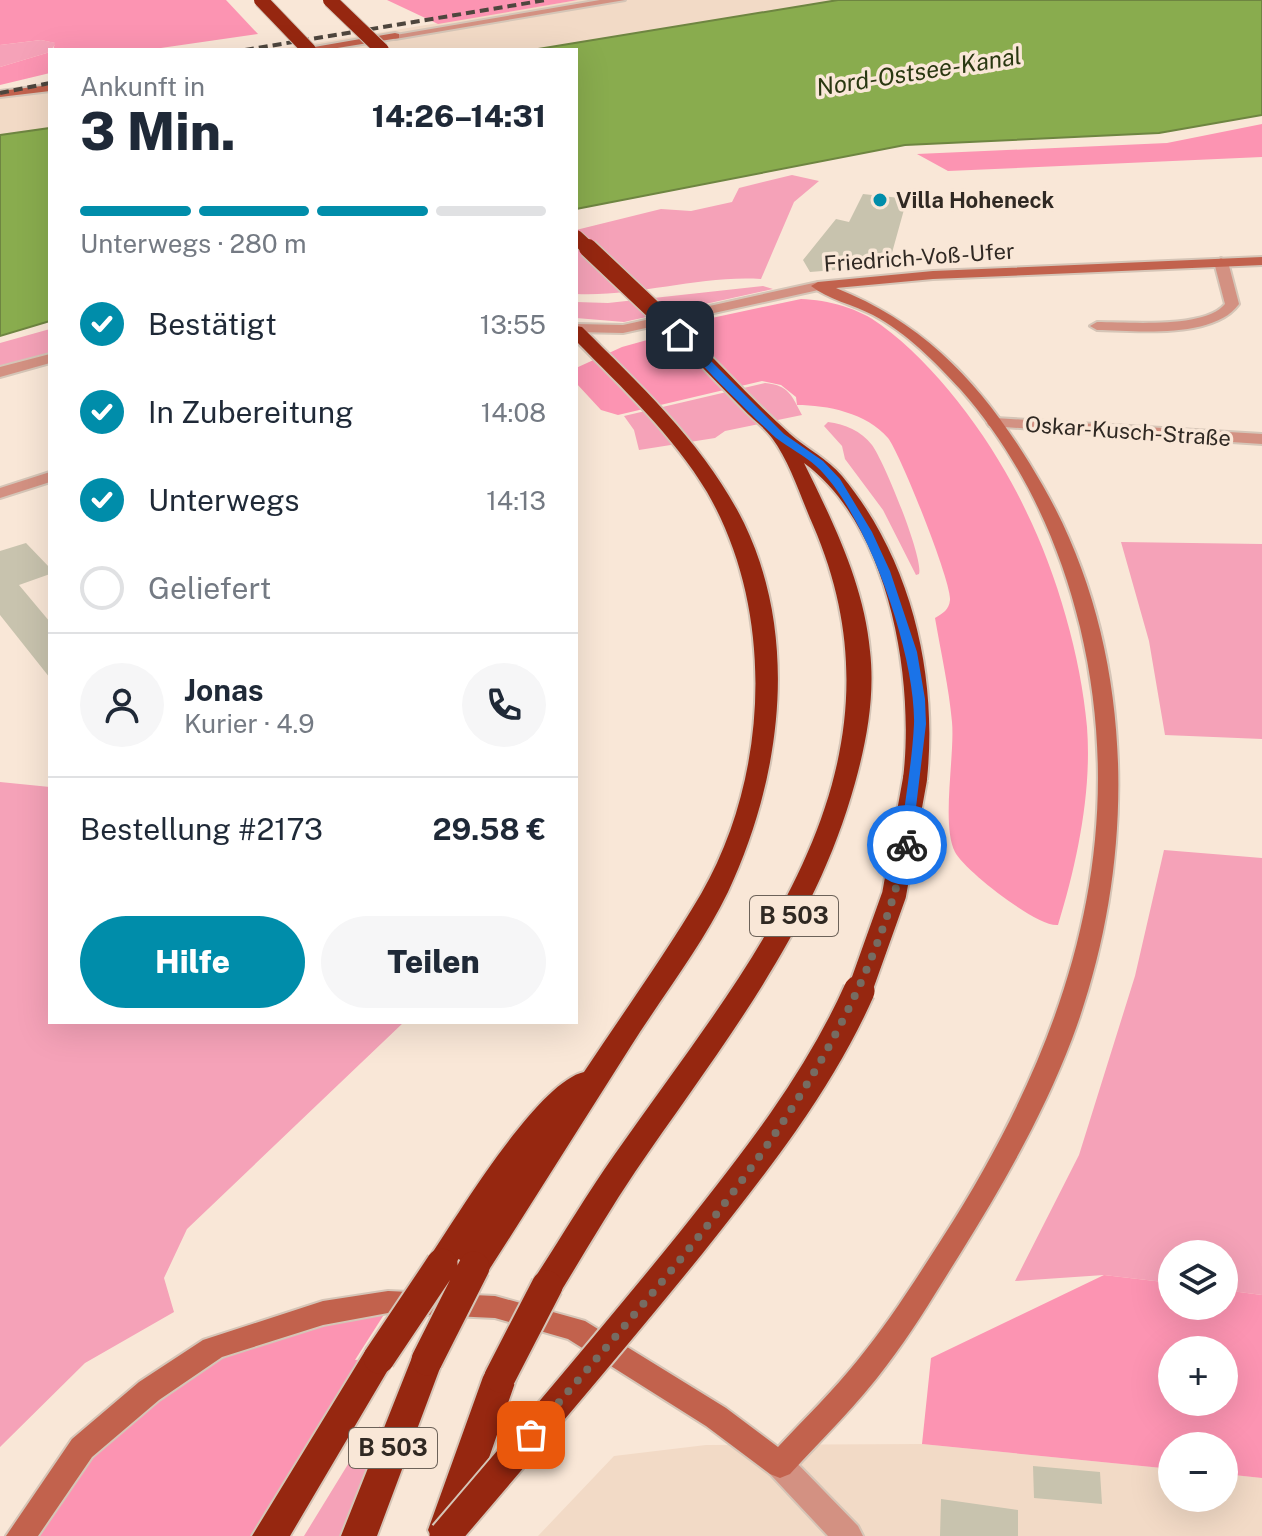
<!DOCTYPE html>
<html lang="de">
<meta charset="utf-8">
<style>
body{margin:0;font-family:"Public Sans",sans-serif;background:#f6f6f7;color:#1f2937;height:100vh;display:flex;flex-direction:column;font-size:30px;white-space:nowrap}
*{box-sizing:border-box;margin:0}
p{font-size:26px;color:#747a83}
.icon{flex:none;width:44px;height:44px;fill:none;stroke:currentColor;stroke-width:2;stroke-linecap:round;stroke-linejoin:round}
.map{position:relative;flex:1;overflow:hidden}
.drawer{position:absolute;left:48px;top:48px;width:530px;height:976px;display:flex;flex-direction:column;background:#fff;border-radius:0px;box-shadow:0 8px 32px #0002}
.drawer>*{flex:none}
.controls{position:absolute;left:1158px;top:1240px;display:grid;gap:16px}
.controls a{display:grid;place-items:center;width:80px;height:80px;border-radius:50%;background:#fff;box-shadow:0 8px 32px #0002;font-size:40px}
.pin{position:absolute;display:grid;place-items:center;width:68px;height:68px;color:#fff;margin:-34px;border-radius:16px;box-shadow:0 4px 12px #0006}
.courier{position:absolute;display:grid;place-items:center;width:80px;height:80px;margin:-40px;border:6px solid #1a73e8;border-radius:50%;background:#fff;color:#222;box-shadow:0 2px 10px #0007}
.headline em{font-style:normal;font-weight:800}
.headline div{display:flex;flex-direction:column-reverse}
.headline{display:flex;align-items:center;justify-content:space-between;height:136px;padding:0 32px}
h1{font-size:52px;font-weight:800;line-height:60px}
.bar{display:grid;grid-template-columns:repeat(4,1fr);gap:12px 8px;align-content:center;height:96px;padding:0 32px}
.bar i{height:10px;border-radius:6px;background:#e0e1e3}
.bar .selected{background:#008daa}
.bar p{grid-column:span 4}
.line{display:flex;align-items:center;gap:20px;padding:0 32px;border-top:2px solid #e0e1e3}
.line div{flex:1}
.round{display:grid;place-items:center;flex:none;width:84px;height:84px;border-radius:42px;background:#f6f6f7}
ol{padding:0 32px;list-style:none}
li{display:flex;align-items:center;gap:24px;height:88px}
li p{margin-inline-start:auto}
li .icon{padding:8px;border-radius:50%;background:#008daa;color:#fff;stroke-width:4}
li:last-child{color:#747a83}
li i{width:44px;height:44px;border:4px solid #e0e1e3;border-radius:50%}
.cta{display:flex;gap:16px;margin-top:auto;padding:16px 32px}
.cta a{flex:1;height:92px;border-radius:48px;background:#008daa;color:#fff;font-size:32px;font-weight:800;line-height:92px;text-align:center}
.cta a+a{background:#f6f6f7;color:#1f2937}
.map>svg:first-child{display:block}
</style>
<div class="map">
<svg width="1262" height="1536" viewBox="0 0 1262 1536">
<rect width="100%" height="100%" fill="#f9e7d7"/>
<path fill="#f2dac6" d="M578 0H838L532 50H273Z
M50 84V128L0 135V91Z
M922 1444 1172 1469V1498H1224V1474L1262 1478V1536H538L614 1456 706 1445Z"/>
<path fill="#f5a2b8" d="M41 40 56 43 50 52 0 67V45Z
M792 175 819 181 794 202 761 279C699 275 638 297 576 294V230L661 209 691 211 732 202 739 188Z
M763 286 773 289 624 322 576 318V302L608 303Z
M50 329V353L0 368V343Z
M765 383C789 385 792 396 802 415L725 431 715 438 639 450 634 430 624 416Z
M828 422C845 424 861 431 872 445 884 461 924 559 919 574L916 575 883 510 845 459 842 446 824 426Z
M1121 542 1262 544V739L1165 735 1149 641Z
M0 782 50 787V1022H404L187 1229 164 1278 174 1312 85 1363 0 1447Z
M1164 850 1262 858V1295L1224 1290V1254H1172V1283L1104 1275 1015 1281 1079 1155 1135 976Z
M380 1426 346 1536H304L361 1443Z"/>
<path fill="#fc94b2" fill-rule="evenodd" d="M0 0H226L258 34 147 50H53L55 43 41 40 0 45Z
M387 0H578L438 24Z
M50 52V73L0 85V67Z
M1262 124V157L948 171 917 154 1167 143Z
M801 299C828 300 859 308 881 325 940 368 995 445 1026 511 1057 574 1081 657 1087 727 1092 792 1077 863 1058 925 1038 928 964 870 955 852 941 825 955 755 952 722 949 688 941 653 935 618 943 613 949 610 950 600 952 583 900 453 888 438 867 413 827 405 797 405L796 397 781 385 762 381 618 415 601 410 576 383V368L622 347 701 325 707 319Z
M1104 1275 1172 1283V1306H1224V1290L1262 1295V1478L1224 1474V1446H1172V1469L922 1444 931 1358ZM1224 1350V1402H1172V1350Z
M392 1302 355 1360 379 1358 270 1536H21L82 1448 213 1348Z"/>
<path fill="#89ac4e" stroke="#6e8541" stroke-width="2" d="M838 0H1262V115L1159 133 905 145 576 209V50H532Z
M50 128V321L0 336V135Z"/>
<path fill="#c8c3ae" d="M863 194 900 198 897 205 905 206 890 260 843 255 847 269 810 272 803 260 836 219 849 222Z
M26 543 50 568V574L19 585 50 622V678L0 615V551Z
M1033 1466 1100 1472 1102 1504 1034 1498Z
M941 1499 1018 1510V1536H940Z"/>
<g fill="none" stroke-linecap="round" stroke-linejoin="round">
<g stroke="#d5c5b7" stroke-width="4">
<path id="street" d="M600 0H625L395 39 390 36Z
M1221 258 1228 262 1239 304C1214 339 1137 331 1097 330L1090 326 1097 322C1127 322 1205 329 1225 304L1214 262Z
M818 282 823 283V289L623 333 576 332V324L623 325Z
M50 354V363L0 377V367Z
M995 418 1262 434V444L989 426 987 423Z
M50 472V482L0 498V488Z
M780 1452 790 1456 858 1526 863 1536H828L770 1474 766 1465 770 1456Z"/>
</g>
<g stroke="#d5c5b7" stroke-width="4">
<path id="secondary" d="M395 33 399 34V38L325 50H297Z
M50 85V91L0 97V91Z
M1262 257V265L933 279 836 288C934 327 992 397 1043 486 1138 651 1138 864 1072 1039 1043 1115 1003 1185 960 1254 936 1292 914 1330 887 1365 858 1404 823 1438 790 1474L780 1478 770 1474 706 1426 568 1339 495 1318 388 1313 323 1325 222 1357 159 1400 92 1457 38 1536H6L72 1439 139 1382 203 1340 323 1301 388 1291 495 1296 585 1321 726 1408 778 1447C805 1418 833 1391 857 1361 889 1322 916 1279 943 1237 1063 1050 1133 850 1080 627 1059 540 1020 457 961 390 935 362 907 333 873 315 854 305 827 299 811 286L818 282 933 271Z"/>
</g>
<g stroke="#d5c5b7" stroke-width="4">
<path id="highway" d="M576 326 582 327C642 387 706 446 744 523 800 639 781 779 728 892 703 944 662 997 631 1046 582 1123 534 1200 485 1276L474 1280 463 1276 458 1267 461 1262C452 1275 446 1279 431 1273L426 1264 431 1255C459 1213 538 1082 584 1072 623 1013 665 955 701 894 769 776 776 611 707 492 673 435 622 388 576 341Z
M680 330 686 331C721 365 754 402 790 434 807 449 828 459 842 476 911 559 938 674 927 779L915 787 903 779C915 680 890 526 804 463 833 522 864 584 870 651 875 695 867 740 855 783 814 932 721 1046 635 1172 608 1212 584 1254 558 1296L547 1300 536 1296 531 1286 536 1276C562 1236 587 1194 615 1154 748 964 920 772 813 525 801 498 790 462 772 438 764 427 751 418 742 408 719 385 697 361 674 339L671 335Z
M379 1344 391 1348 395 1358 290 1536H252L367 1348Z
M427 1346 439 1350 443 1360 377 1536H341L411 1360 415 1350Z
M500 1362 512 1367 517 1377 464 1530 461 1536H431L428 1530 483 1377 488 1367Z"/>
</g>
<use href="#street" fill="#d39182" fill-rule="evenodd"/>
<use href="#secondary" fill="#c2624d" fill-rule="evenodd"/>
<use href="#highway" fill="#962710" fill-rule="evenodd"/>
<path stroke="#4e463e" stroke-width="4" stroke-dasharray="9 5" stroke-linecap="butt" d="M245 50 546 0
M0 93 50 83"/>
<g stroke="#d5c5b7" stroke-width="16" stroke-linecap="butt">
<path id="highway-bridge-far3" d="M261 0 309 50
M330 0 382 50
M576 237 590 250"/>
</g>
<g stroke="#d5c5b7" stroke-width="21" stroke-linecap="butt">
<path id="highway-bridge-far2" d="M588 248 680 335"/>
</g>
<g stroke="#d5c5b7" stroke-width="28" stroke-linecap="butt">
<path id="highway-bridge-far1" d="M859 993 894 895 915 779"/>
</g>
<g stroke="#d5c5b7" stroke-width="35" stroke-linecap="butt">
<path id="highway-bridge" d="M379 1358 442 1264
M427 1360 474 1267
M500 1377 547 1286
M445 1536C528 1439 611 1342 691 1243 754 1164 818 1083 859 991"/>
</g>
<use href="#highway-bridge-far3" stroke="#962710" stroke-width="14"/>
<use href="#highway-bridge-far2" stroke="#962710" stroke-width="18"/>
<use href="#highway-bridge-far1" stroke="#962710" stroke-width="24"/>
<use href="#highway-bridge" stroke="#962710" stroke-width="31"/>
</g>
<path fill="#1a73e8" d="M677 333H683L784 434 823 461 840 479 872 532 890 571 917 652 925 699 926 724 911 849 900 845C904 805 912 764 914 724 916 656 867 512 816 466 804 455 789 448 776 438 762 425 678 344 677 333Z"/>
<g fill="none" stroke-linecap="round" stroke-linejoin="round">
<path stroke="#766c62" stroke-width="8" stroke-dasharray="0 14.4" d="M531 1435C681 1258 855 1079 907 845"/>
</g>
<circle fill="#008daa" stroke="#f9e7d7" stroke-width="3" cx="880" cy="200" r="8"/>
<g text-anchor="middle" stroke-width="7" stroke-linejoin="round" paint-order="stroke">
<g font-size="22" font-weight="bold" fill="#302923" stroke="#f9e7d7" text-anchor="start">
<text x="896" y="208">Villa Hoheneck</text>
</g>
<g font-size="22" fill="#302923" stroke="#f9e7d7">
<text transform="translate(919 257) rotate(-4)" y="8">Friedrich-Voß-Ufer</text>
<text transform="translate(1128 431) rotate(4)" y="8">Oskar-Kusch-Straße</text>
</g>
<g font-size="24" font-style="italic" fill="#2a3811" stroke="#f9e7d7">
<text transform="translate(919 72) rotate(-9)" y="8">Nord-Ostsee-Kanal</text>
</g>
<g fill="#f9e7d7" stroke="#6c6259" stroke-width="2">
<rect x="750" y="896" width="88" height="40" rx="6"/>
<rect x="349" y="1428" width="88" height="40" rx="6"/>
</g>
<g font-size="24" font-weight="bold" fill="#302923">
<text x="794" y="924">B 503</text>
<text x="393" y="1456">B 503</text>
</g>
</g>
</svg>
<div class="controls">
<a><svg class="icon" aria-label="layers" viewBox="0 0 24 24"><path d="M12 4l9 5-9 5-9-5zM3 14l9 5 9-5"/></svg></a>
<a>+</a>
<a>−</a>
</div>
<div class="pin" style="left:531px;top:1435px;background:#ea580c"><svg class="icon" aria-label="bag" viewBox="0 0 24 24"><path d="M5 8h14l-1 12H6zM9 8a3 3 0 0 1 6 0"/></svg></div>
<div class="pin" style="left:680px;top:335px;background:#1f2937"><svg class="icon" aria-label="home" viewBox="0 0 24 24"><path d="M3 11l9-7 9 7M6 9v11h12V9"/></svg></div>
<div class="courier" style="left:907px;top:845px"><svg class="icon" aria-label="bike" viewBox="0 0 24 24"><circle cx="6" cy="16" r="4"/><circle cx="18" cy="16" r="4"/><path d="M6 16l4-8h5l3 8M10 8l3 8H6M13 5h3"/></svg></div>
<section class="drawer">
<div class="headline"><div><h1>3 Min.</h1><p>Ankunft in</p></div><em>14:26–14:31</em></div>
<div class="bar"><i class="selected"></i><i class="selected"></i><i class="selected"></i><i></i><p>Unterwegs · 280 m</p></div>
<ol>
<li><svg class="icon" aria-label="check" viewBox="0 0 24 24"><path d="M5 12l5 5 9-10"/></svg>Bestätigt<p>13:55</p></li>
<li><svg class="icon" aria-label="check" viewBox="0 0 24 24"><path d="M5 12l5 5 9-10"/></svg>In Zubereitung<p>14:08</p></li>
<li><svg class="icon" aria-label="check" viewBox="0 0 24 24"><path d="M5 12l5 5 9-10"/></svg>Unterwegs<p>14:13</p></li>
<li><i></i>Geliefert</li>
</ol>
<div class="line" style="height:144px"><a class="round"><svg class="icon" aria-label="person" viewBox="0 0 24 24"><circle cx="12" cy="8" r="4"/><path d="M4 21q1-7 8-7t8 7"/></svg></a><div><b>Jonas</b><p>Kurier · 4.9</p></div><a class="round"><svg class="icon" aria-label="phone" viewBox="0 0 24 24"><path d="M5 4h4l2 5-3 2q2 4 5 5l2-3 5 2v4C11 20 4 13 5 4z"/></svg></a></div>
<div class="line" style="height:104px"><div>Bestellung #2173</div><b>29.58 €</b></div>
<div class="cta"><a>Hilfe</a><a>Teilen</a></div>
</section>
</div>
